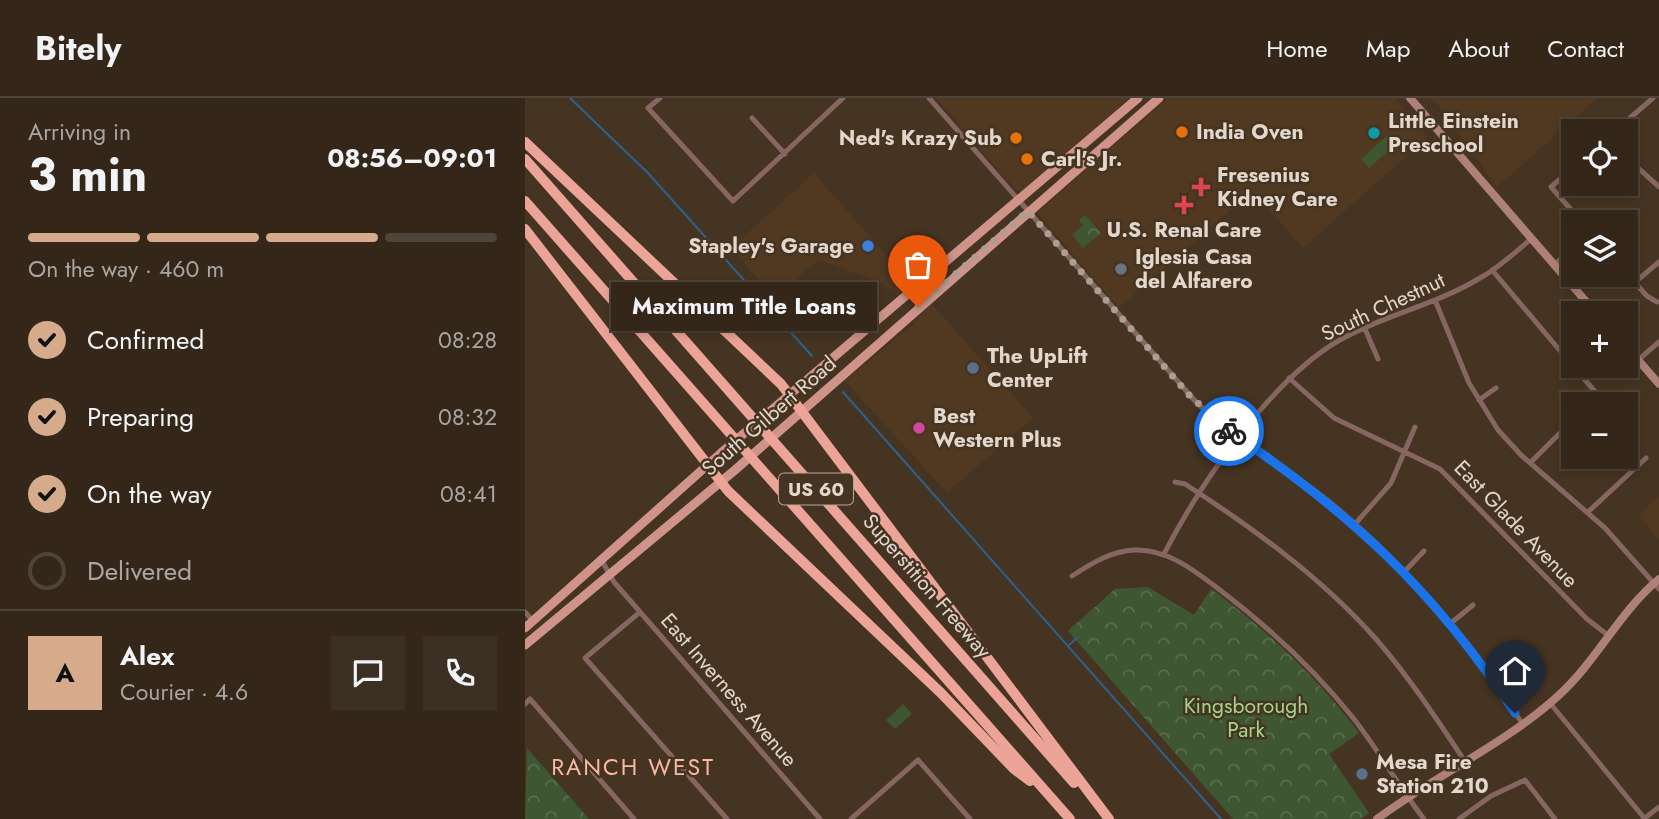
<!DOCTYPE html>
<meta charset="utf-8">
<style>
body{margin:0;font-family:Jost,sans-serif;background:#3c2f23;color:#f1f3f6;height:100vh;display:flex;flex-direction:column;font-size:26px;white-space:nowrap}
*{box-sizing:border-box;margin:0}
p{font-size:23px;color:#a9a5a2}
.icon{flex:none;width:38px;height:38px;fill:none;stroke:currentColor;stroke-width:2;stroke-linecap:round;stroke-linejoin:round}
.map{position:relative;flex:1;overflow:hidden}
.drawer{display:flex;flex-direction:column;background:#34271a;width:525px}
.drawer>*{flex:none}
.buttons{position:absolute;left:1036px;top:21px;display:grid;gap:14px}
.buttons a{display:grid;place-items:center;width:77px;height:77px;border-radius:0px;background:#34271a;box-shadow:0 4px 10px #0003,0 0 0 2px #4e4439;font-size:35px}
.pin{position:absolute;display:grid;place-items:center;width:60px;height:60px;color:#fff;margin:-72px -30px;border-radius:50% 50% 50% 0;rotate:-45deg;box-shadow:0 0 7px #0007}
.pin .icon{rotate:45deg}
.courier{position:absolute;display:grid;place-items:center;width:70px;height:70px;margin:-35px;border:5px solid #1a73e8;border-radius:50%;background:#fff;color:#222;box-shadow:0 2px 9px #0007}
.bubble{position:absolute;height:49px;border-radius:0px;background:#34271a;box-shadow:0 4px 10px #0003,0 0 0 2px #4e4439;font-size:23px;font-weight:700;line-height:49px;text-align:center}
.summary em{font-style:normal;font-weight:700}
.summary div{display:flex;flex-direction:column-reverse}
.summary{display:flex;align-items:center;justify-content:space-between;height:119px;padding:0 28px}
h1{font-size:46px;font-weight:700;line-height:52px}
.bar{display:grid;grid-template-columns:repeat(4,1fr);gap:10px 7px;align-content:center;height:84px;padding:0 28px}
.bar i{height:9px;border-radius:5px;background:#4e4439}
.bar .on{background:#d6ab8b}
.bar p{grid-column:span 4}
.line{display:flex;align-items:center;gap:18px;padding:0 28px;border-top:2px solid #4e4439}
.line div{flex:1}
.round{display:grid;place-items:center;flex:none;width:74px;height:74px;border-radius:0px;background:#3c2f23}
ol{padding:0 28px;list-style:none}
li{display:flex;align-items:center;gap:21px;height:77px}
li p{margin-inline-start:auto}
li .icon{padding:7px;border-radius:50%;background:#d6ab8b;color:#111;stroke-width:4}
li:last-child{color:#a9a5a2}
li i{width:38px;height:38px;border:4px solid #4e4439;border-radius:50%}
header{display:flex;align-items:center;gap:42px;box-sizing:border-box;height:98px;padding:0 35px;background:#34271a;border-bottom:2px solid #4e4439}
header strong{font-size:33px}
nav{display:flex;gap:38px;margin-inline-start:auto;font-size:24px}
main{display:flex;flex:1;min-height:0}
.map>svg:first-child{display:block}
</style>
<header>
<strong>Bitely</strong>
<nav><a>Home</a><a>Map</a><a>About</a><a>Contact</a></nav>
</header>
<main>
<section class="drawer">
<div class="summary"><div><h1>3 min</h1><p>Arriving in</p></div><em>08:56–09:01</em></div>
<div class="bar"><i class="on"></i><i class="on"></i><i class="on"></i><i></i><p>On the way · 460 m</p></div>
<ol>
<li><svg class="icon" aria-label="check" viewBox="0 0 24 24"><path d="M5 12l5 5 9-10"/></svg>Confirmed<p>08:28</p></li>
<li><svg class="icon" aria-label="check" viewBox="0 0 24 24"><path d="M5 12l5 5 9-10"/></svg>Preparing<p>08:32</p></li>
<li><svg class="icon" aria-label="check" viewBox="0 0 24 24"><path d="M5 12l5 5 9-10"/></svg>On the way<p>08:41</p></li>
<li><i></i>Delivered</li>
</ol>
<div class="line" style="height:126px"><b class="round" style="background:#d6ab8b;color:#111">A</b><div><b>Alex</b><p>Courier · 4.6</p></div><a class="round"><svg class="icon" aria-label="chat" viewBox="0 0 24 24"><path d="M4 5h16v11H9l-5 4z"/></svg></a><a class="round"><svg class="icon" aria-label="phone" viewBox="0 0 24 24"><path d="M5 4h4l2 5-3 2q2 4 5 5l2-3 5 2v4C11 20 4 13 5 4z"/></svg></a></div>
</section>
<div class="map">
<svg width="1134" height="721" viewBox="0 0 1134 721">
<defs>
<pattern id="park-crowns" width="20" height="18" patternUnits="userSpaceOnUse" patternTransform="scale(1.75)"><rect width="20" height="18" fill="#3e5632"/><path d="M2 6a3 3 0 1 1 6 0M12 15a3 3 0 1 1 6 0" fill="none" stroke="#5a6e4e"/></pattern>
</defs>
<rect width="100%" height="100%" fill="#463422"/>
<path fill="#503821" d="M411 0H605L496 94 491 92Z
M643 0H869L903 39 778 150 727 93 594 210 512 114Z
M903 0H1073L972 89 914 8Z
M289 75 386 185 373 197 351 182 293 162 250 200 206 150Z
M405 204 508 320 422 395 320 283 387 227Z
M1134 398V442L1113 417Z"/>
<path fill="#3e5632" d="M378 606 387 616 370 631 361 622Z"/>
<path fill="url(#park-crowns)" d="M865 35 873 44 844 70 836 61Z
M560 117 576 135 558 150 547 137 558 127 554 123Z
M623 489 669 517 686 491C742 532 792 579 834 635L804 656 844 715 836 721H708L543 533 590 491Z
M2 650 64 721H0Z"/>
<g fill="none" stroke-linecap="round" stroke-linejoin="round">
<path stroke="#2e628c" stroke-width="2" d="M45 0 123 75 287 258
M318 294 696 721
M544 547 552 540"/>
<path stroke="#856661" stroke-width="5" d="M135 0 123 10 208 103 318 0
M404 0 671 304C710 342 760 368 802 402 881 466 942 541 997 625
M227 20 260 56
M1090 33 1128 0
M1101 59 1134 89
M1048 70 1026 89 1057 124
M1029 167 1048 150
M967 172 1048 268
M1101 175 1122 198 1132 204
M1109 185 1134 164
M910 202 944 285 973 332 996 357 1080 430 1134 491
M840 231 853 261
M1113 262 1134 244
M1048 268 1073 297 1064 306
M764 280 809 320 915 371 1062 521 1084 538
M954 302 971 290
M1005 365 1048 322
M650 384 660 386C728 430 797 480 851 541 884 579 911 620 939 662
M1063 414 1121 360
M830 426 866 385 890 329
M639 456C675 386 745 283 813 243 858 217 911 207 955 180 974 170 990 154 1006 141
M77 463 89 484 295 721
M880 473 899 453
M547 478C567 465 586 453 610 452 643 451 670 473 695 492 745 530 790 572 829 621 854 653 874 689 899 721
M0 514 8 523
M115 514 60 560 202 721
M926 525 948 507
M971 585 986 575 999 560
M1025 605 1120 721
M0 606 5 601 109 721
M1120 720 1134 709
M326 721 393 662 445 721
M934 721 966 698 1000 682 1030 721"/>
<path stroke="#af8078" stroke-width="8" d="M885 0 1071 215
M1101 248 1134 286
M852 721C908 679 983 644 1033 598 1072 563 1094 514 1134 481"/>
<path stroke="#cf9389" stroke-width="9" d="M0 530 196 355 613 0
M0 547 210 372 634 0"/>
<path stroke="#eda498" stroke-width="10" d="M0 44 256 286 584 721
M0 61 549 685
M0 103 545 721
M0 131 203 393 416 595 489 671 505 683"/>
</g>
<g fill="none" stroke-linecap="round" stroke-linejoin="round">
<path stroke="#ac9e90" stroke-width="7" stroke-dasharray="0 12.6" d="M393 209 503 113 665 298 704 333"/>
<path stroke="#1a73e8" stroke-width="9" d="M704 333C825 414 910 493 990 615"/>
</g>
<g fill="#e8710a" stroke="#463422" stroke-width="2.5">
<circle cx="657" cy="34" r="7"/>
<circle cx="491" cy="40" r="7"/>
<circle cx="502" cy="61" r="7"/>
</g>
<circle fill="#0f9aa8" stroke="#463422" stroke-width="2.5" cx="849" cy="35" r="7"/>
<g fill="#e0444e" stroke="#463422" stroke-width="2.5">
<path d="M672.5 78.5h7v7h7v7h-7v7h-7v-7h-7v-7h7z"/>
<path d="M655.5 96.5h7v7h7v7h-7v7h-7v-7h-7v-7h7z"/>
</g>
<circle fill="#3f7fe0" stroke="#463422" stroke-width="2.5" cx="343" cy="148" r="7"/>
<circle fill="#6b7280" stroke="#463422" stroke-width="2.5" cx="596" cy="171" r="7"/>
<g fill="#5c6f8a" stroke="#463422" stroke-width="2.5">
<circle cx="448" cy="270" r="7"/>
<circle cx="837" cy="676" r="7"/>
</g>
<circle fill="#d1479c" stroke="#463422" stroke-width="2.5" cx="394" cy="330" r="7"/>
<g text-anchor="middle" stroke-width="5" stroke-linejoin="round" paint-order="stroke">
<rect fill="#463422" stroke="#b4a699" stroke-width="2" x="254" y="375.5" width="74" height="31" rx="5"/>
<g font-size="19" font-weight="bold" fill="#e3d7cc">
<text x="291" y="398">US 60</text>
</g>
<g font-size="21" font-weight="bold" fill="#e3d7cc" stroke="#463422" text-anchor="start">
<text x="863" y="30">Little Einstein<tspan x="863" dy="24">Preschool</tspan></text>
<text x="671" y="41">India Oven</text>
<text x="477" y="47" text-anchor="end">Ned's Krazy Sub</text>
<text x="516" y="68">Carl's Jr.</text>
<text x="692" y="84">Fresenius<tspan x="692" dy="24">Kidney Care</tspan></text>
<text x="659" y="139" text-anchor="middle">U.S. Renal Care</text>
<text x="329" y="155" text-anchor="end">Stapley's Garage</text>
<text x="610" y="166">Iglesia Casa<tspan x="610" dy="24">del Alfarero</tspan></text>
<text x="462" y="265">The UpLift<tspan x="462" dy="24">Center</tspan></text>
<text x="408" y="325">Best<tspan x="408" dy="24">Western Plus</tspan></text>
<text x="851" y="671">Mesa Fire<tspan x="851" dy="24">Station 210</tspan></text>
</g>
<g font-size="21" fill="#e3d7cc" stroke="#463422">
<text transform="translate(858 209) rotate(-25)" y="7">South Chestnut</text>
<text transform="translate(244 318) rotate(-41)" y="7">South Gilbert Road</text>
<text transform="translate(991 426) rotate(46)" y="7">East Glade Avenue</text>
<text transform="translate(402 488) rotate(49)" y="7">Superstition Freeway</text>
<text transform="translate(204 592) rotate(49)" y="7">East Inverness Avenue</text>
</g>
<g font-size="21" fill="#a2d789" stroke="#463422">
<text x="721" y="615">Kingsborough<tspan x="721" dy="24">Park</tspan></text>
</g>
<g font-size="23" letter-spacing="2" fill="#f9b9a3" stroke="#463422">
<text x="108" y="677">RANCH WEST</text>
</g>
</g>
</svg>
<div class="buttons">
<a><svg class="icon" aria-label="locate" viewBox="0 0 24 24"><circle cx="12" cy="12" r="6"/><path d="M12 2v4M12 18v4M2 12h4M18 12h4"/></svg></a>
<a><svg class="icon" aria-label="layers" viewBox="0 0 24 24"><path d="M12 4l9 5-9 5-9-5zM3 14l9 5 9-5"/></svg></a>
<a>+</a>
<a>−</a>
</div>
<div class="pin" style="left:393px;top:209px;background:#ea580c"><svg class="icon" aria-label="bag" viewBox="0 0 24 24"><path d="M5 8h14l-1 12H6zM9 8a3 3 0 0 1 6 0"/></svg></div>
<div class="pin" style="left:990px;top:615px;background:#1f2937"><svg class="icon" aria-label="home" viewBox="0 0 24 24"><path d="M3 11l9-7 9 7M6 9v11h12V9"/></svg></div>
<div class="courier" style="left:704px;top:333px"><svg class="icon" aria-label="bike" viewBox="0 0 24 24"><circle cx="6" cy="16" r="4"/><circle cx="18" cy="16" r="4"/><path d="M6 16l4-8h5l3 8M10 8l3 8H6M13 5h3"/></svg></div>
<div class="bubble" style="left:86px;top:184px;width:266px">Maximum Title Loans</div>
</div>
</main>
